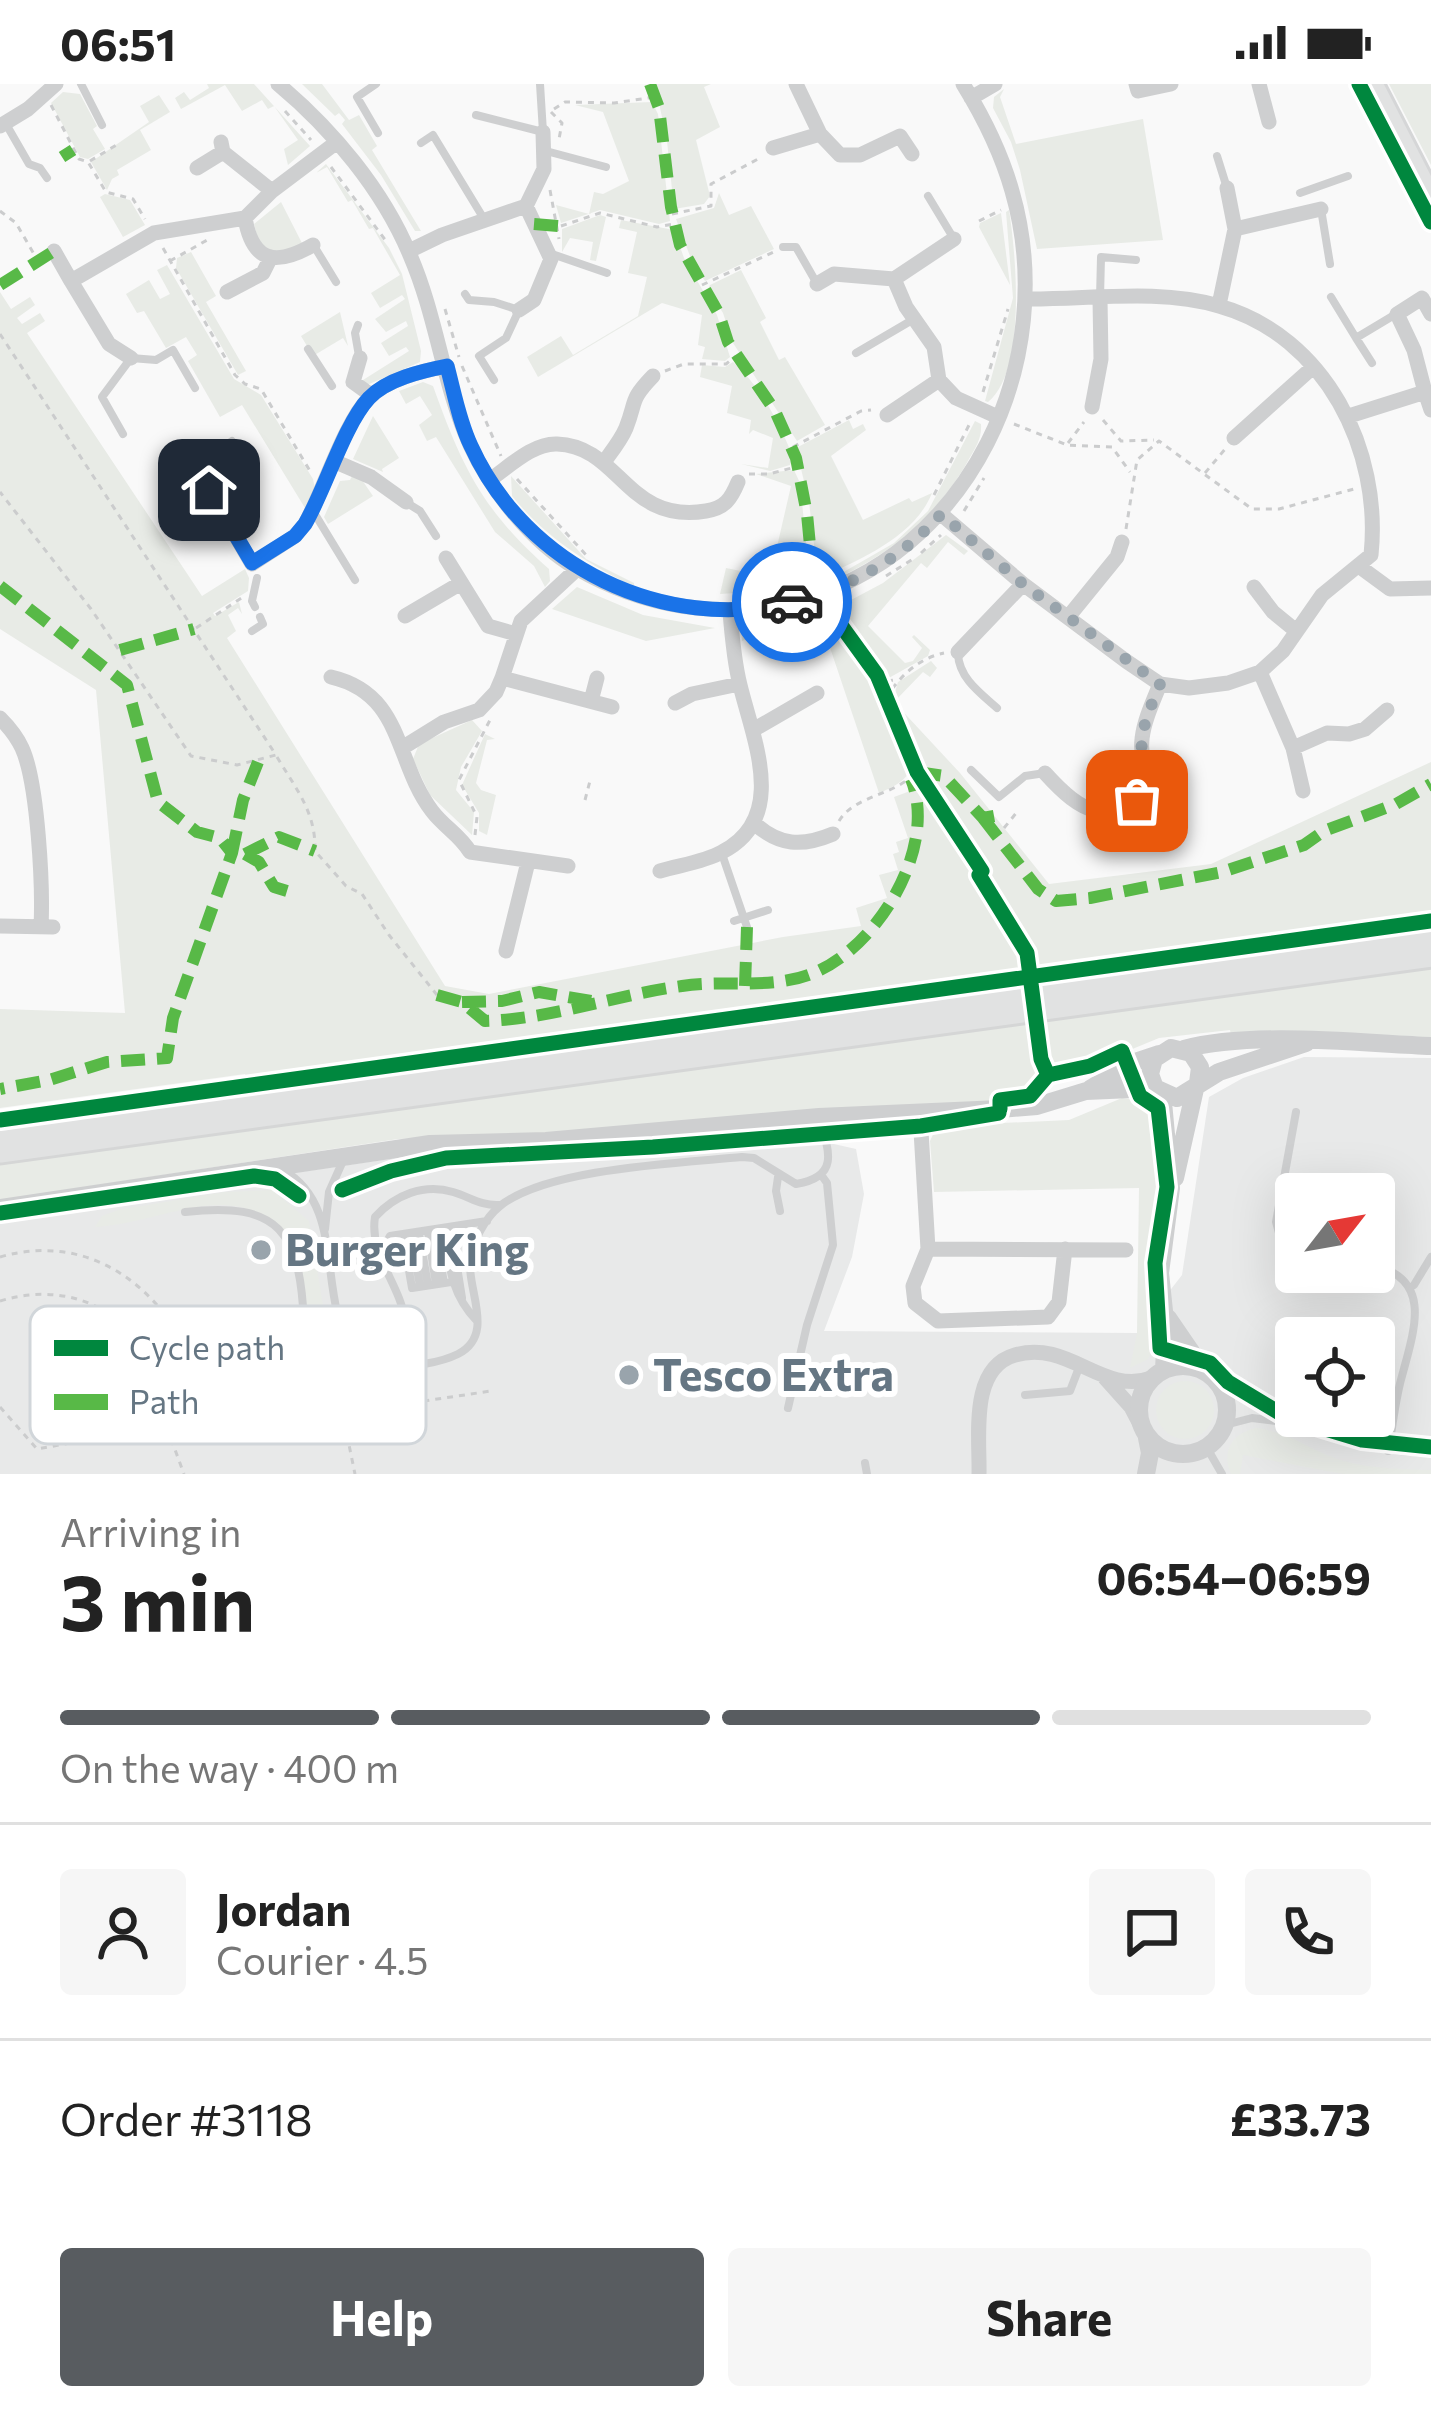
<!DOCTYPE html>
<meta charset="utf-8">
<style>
body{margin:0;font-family:Commissioner,sans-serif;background:#f6f6f6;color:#222;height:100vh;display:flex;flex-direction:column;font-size:45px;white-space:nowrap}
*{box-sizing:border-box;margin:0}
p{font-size:39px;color:#767676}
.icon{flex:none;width:66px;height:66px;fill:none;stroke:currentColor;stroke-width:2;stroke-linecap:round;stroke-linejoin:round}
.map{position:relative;height:1390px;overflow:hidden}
.side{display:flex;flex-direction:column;background:#fff;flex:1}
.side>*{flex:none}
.needle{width:78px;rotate:59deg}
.fabs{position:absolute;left:1275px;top:1089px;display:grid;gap:24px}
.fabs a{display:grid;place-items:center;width:120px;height:120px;border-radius:12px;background:#fff;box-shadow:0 12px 48px #0002;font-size:60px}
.pin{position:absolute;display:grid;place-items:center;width:102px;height:102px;color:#fff;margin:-51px;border-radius:24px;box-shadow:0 6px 18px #0006}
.courier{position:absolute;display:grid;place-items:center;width:120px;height:120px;margin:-60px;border:9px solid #1a73e8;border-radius:50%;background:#fff;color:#222;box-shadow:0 3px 15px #0007}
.overview em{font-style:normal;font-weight:700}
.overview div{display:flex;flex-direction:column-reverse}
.overview{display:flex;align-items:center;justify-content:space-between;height:204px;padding:0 60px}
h1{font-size:78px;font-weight:700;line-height:90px}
.bar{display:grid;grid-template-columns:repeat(4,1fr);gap:18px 12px;align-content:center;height:144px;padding:0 60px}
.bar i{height:15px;border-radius:9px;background:#e0e0e0}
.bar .on{background:#585c60}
.bar p{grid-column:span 4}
.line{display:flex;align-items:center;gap:30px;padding:0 60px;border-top:3px solid #e0e0e0}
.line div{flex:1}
.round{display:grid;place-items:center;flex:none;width:126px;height:126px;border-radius:12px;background:#f6f6f6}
.cta{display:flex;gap:24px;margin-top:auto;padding:24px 60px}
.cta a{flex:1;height:138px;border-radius:12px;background:#585c60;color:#fff;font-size:48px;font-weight:700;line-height:138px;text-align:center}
.cta a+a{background:#f6f6f6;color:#222}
.status{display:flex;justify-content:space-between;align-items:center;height:84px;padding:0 60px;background:#fff;direction:ltr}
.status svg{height:33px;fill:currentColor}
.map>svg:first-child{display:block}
</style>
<div class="status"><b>06:51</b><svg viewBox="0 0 49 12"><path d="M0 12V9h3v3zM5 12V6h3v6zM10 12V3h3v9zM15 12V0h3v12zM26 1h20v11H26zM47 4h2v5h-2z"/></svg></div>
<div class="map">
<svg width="1431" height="1390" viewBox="0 0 1431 1390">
<rect width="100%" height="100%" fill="#f9f9f9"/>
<path fill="#e8e9e9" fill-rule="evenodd" d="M1304 973 1431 974V1390H0V1132L430 1069 794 1051 856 1065 864 1110 852 1173 824 1247 1137 1249 1182 1191 1209 1013 1243 994ZM1296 1110H1374V1188H1296ZM1296 1254H1374V1332H1296Z"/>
<path fill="#e8ebe6" d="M207 0H254L310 62 288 81 284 65 298 56 274 22 268 25 262 16 242 27 225 1 181 25 175 14 184 8 190 16 209 4Z
M302 0H322L349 36 359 31 377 62 372 66 421 147H415L381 91 342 40 345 36 339 29 335 32Z
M655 0H711L704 3 720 43 696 56 710 112 704 120 674 125 667 57Z
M1389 0H1431V81Z
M1004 5 1000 13 1016 60 1143 35 1163 156 1037 165 1020 86 1011 58 993 24 994 13Z
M63 8 80 10 97 42 93 45 105 65 88 75 80 73 51 19Z
M159 11 170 28 140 46 151 66 117 86 119 91 112 95 107 106 91 78 149 38 140 22Z
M652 18 658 30 670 137 659 140 600 126 561 139 556 121 589 130 594 108 603 110 629 97 603 28 575 21Z
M326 80 389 164 402 190 421 267 420 278 367 301 363 296 409 267 406 263 389 272 381 259 408 242 406 237 386 248 375 235 405 215 402 211 380 224 371 209 400 191 373 144 369 145 352 116 348 118 327 83 316 89Z
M719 109 729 131 751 122 774 165 705 197 693 180 676 135 714 124Z
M105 110 130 116 145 141 123 153 100 113Z
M281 118 305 165 261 168 254 140Z
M1009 126C1016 170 1027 287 988 318L985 317 1013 214 1006 128Z
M1001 129 1010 201 979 143 980 139Z
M600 131 606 133 596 177 590 176 593 158 570 154 562 168V145Z
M621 136 674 146 684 174 717 231 730 273 725 277 702 275 705 263 698 261 702 231 662 219 538 293 527 273 561 252 573 271 638 232 647 193 628 189 637 148 619 144Z
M191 168 216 212 206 218 246 287 238 291 176 184 177 174Z
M167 181 234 295 261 311 313 395 315 405 305 424 242 321 220 333 188 277 197 271 186 253 166 264 144 227 137 229 126 210 149 196 160 215 170 210 157 186Z
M741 186 766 234 760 238 779 276 785 273 825 341 797 357 733 259 723 229 708 205 710 201Z
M0 208 11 225 30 213 35 221 17 234 22 240 40 229 45 237 27 249 202 512 245 485 249 494 248 507 213 529 215 532 239 518 242 530 238 524 228 531 236 547 227 554 445 902 489 910 783 853 861 842 856 824 887 814 879 791 898 786 893 770 899 768 896 758 908 754 894 713 921 703 940 690 921 687 892 619 898 598 931 577 937 584 930 593 923 588 894 618 960 689 1049 800 1211 780 1431 678V831L248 1001 245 990 0 1024V925L125 929 96 606 0 545Z
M340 228 348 262 343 254 313 272 301 252Z
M733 278C760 302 779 338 793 373L790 381 770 387 741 380 768 384 773 354 753 346 749 350 751 336 727 329 732 302 700 293 702 281 725 283Z
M423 298 433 302C462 383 483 427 549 485L550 497 545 503 534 482 495 448 436 353 427 357 419 341 432 331 420 312 406 320 399 307Z
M373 332 399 374 382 385 383 388 353 375Z
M849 336 853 345 863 340 866 346 831 372 863 436 909 414 912 418 932 409C914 454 858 476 818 495L809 418 796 364Z
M975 337 981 340C982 354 976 363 969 375 937 434 883 477 821 501L894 459 928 427Z
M794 386 800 399 810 496 768 507 720 510 726 484 770 493 791 402 756 390Z
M352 392 362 396 373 412 328 440 324 433 340 397 350 396Z
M511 392 586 475 634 499V503C587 479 546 454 512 412Z
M946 451 968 467 964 471 948 458 927 484 921 479 868 542 905 579 913 577 922 564 912 553 914 551 930 566 928 572 887 595 834 525 883 499Z
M577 503 643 531 715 544 646 557 552 525Z
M827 526 872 589 912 682C908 696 892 704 879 709L821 537 789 547 786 541 742 557 743 544Z
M472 636 482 647 461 683 456 706 474 728 472 751 430 711 413 675 419 660Z
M485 650 495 655 487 656 476 699 481 706 496 711 487 751 479 747V729L462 701Z
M1431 877V954L1231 951 1230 946 1159 954 1130 966 1126 960 1089 977 1052 985 1045 974 1039 932Z
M1032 933 1043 992C1033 1012 1012 1011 992 1012V1019L580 1050 398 1055 0 1116V1076Z
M1122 1014C1135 1015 1148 1017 1153 1030 1174 1080 1143 1150 1147 1201 1148 1229 1162 1248 1148 1275L1130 1284 1137 1249 1139 1104 934 1108 930 1057 937 1042 1069 1036Z
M272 1106 309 1137 327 1245 316 1271 294 1279 287 1276V1268L309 1239 299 1162C236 1086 174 1138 95 1143L102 1132 118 1126 224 1108Z
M1156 1326a29 29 0 1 1 58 0a29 29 0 1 1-58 0Z
M1256 1344C1291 1348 1311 1368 1344 1377 1372 1385 1402 1385 1431 1386V1390H1343L1243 1371 1240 1390H1231C1221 1368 1232 1349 1256 1344Z"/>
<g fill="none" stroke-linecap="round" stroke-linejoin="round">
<g stroke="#d5d6d7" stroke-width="27">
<path id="secondary" d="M1372 0 1431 115"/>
</g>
<g stroke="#d5d6d6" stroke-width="33">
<path id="trunk" d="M0 1044 1431 848
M0 1065 1431 869"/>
</g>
<path stroke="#cbcccd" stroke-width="3" stroke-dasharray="6 6" stroke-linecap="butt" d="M51 21 79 75 88 78 106 108 133 115 145 135
M554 25 565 18 614 19 655 13
M285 27 311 56
M551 28 562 39 559 55
M90 77 118 60
M331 83 386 157
M550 106 559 155
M0 127 16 139 38 177
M672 130 711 122V100L760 74
M979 137 1001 126
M561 142 600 129 657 143 674 140
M163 164 235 291 245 300 261 305 310 387
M170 177 209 155
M702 201 776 167
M445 225 459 273
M0 250 276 671 237 681 191 672 91 525 0 408
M462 282 501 372
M665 287 684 280H726L736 272
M983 308 1008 225
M1103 336 1121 357 1154 356
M1014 340 1067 361 1112 363 1130 388
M1068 359 1084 338
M793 363 861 327 871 326
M1205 389 1226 364
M749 390H769L799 382
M517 395 587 472
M934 411 970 339
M964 427 984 394
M1126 445 1137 376 1159 357 1252 425H1279L1354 405
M921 469 941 451
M886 492 913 475
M799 532 835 518
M196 544 243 513
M877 591 885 597 895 596
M886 615C898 593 919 574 944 569
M277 673C296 705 316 728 315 767L346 802 362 810 389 851 437 911
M585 716 591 693
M839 737C855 711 892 713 917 688
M1004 744 1017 728
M475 751 477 733 459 696 490 636
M0 1173C94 1146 167 1208 199 1292L194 1302
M0 1217C76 1194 143 1232 159 1311
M319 1302 340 1317 355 1390
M0 1323 37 1365 166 1342 179 1331 199 1326
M364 1326 491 1307
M167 1344 184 1390
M71 1358 88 1339"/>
<path stroke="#cecfd0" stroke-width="8" d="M81 0 102 41
M376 0 357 13 378 49
M476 31 543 48 540 0
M6 40 29 80 40 84 47 94
M421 59 433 51 484 135
M546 67 606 83
M1217 72 1227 104
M1300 109 1348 92
M928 112 954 155
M1321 125 1330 180
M314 162 336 198
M783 163H796L816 198
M552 170 607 189
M465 210 469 216 494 218 519 226 506 254 479 272 494 296
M1331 213 1356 254 1396 230
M1100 214 1101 173 1136 176
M358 241 355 249 359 272
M1356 254 1372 279
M308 265 332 302
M856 269 914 235
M123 350 102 313 131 274 156 276 173 266 195 304
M209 396 210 373 232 357
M407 419 420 427 436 452
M313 427 355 496
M255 523 252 517 257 494
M252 547 263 540 260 533
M958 570C959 594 980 609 997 624
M971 686 999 713 1025 692 1045 689
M722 770 747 843
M734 837 768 826
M1296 1028 1276 1138 1279 1149 1296 1161
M283 1086C348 1123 315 1214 354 1267
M778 1093 776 1107 780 1127
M185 1128C280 1117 300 1148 304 1239L279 1272 281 1295
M325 1145 329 1108 342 1079
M451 1145 462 1214
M444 1146C449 1182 451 1210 477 1237
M435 1147 444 1199
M428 1148 436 1200
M419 1150 428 1201
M411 1151 420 1202
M403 1152 412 1204 451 1198
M386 1179V1159L390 1152 487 1137
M1374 1181C1431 1196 1416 1241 1402 1292 1395 1316 1393 1342 1388 1367
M1414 1201 1431 1173
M327 1286a20 20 0 1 1 40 0a20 20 0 1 1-40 0Z
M393 1283C398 1268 407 1252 405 1236 400 1200 369 1171 375 1133 395 1111 424 1099 453 1108 470 1113 481 1122 499 1121
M367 1286C396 1282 432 1283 458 1270 495 1251 468 1208 470 1178 471 1159 486 1133 500 1122 547 1084 680 1079 742 1073L754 1074 796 1100C839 1093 830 1068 819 1035
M1216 1297C1282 1341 1351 1367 1431 1369
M1025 1311 1070 1307 1080 1281
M788 1324 807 1241 833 1161 827 1099 822 1092
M92 1329H128L281 1295 327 1290
M1225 1341 1252 1334 1284 1338
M1207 1364 1222 1390
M865 1379 867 1390"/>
<path stroke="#cecfd0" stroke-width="15" d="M278 0C332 45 383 106 410 171 437 233 443 301 470 361 491 407 533 459 576 484 643 523 720 536 794 517 970 473 1061 276 1012 107 1001 68 984 34 963 0
M796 0 820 50 840 71H860L900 52 912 70
M1136 0 1138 7 1171 0
M1259 0 1269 38
M971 14 995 0
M0 42 28 25 56 0
M221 58 223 68 272 107
M773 64 820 50
M197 84 223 68
M1227 104 1235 145
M526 122 544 85 543 48
M245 134C253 181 278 181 313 161
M54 167 71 197
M409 167 442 151 526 122 551 175 534 216 519 226
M894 195 954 155
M817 200 834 190 894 195 906 223 934 263 939 296 956 314 998 333
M227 208 263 189 271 173
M1219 221 1235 145 1321 125
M131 274 109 260 71 197 154 149 245 134 272 107 337 58
M360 274 353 298 371 311
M1425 308 1431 326
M1092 323 1101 275 1100 215
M887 331 939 296
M1349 332 1425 308 1414 266 1397 230 1422 214 1431 230
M1234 354 1312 284
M336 378 371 393 406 418
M604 378C612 367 621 356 626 344 637 316 629 317 653 292
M491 395C510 382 533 359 557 360 620 362 626 440 706 427 725 424 731 415 738 398
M209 397V406L252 480 295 452 305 440C324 406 344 339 369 314 387 295 422 287 447 282
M941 430 1023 500 1126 577 1160 600 1189 604 1228 599 1260 588 1283 567 1322 511 1371 471C1382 367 1326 252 1219 222 1158 204 1087 216 1025 215
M446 474 488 542 516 550
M1360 483 1390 505 1431 504
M1254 503 1273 528 1295 546
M405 532 461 499
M1069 532 1117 473 1122 458
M958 568 1023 500
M1260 588 1293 664 1303 707
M331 593C404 610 394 677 432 727 444 743 460 751 470 768L568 782
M502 594 612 623
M591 617 597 594
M675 619 692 610 739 600
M0 634C9 643 17 653 22 664 38 699 43 803 41 843
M753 646 817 609
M402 664 444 638 479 626 496 608 502 594 521 537 577 485
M1293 664 1327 649 1349 650 1365 645 1387 626
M1045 689C1082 730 1109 745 1153 701 1131 664 1145 637 1160 600
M754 739C779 762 802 763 833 750
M660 787C680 781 704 778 722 768 789 734 753 655 740 601 734 577 732 553 730 528
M0 842 53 843
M506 867 528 778
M920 1030 928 1165 1126 1166
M928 1165 913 1202 915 1219 938 1237 1048 1233 1059 1218 1065 1165
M1105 1294 1131 1323 1142 1344
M979 1390C980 1353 969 1284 1015 1271 1068 1255 1103 1312 1151 1294"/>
<path stroke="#cecfd0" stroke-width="18" d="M1184 965C1252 947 1359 959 1431 962
M1198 999 1200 983 1191 969 1171 964 1154 975 1150 990 1155 1004 1177 1014 1219 988 1306 959
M1090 1005 1135 978 1159 970
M1158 1006 1163 1018 1171 1104 1160 1189 1166 1246 1164 1286
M1175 1094 1195 1005
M0 1124 430 1060 546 1057 819 1033 1000 1025 1037 1022 1086 1007 1155 1004
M1168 1234 1205 1288
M1139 1326a44 44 0 1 1 88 0a44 44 0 1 1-88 0Z
M1146 1390 1150 1369 1147 1354"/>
<use href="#secondary" stroke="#e1e2e2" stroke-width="21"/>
<use href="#trunk" stroke="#e1e2e2" stroke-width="27"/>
<path stroke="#58b947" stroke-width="12" stroke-dasharray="24 12" stroke-linecap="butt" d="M650 0 659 24 671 123 680 161 719 230 728 258 775 327 796 374 807 430 814 503
M62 73 73 66
M534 140 559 142
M0 201 54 167
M0 502 127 601 158 718 197 748 220 754 232 769 173 934 167 974 107 978 49 996 0 1005
M120 566 194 545
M258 678 243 716 232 769 245 770 279 753 315 767
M917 688 944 692 983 734 994 732
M983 734 1038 805 1056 817 1090 814 1222 788 1304 761 1324 747 1396 720 1431 700
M245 770 259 778 274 803 287 807
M745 902 747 843
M437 911 462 918 485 937C552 935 615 911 682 902 727 895 775 907 818 887 880 859 938 762 911 695
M462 918 502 917 539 908 591 917"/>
<g stroke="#fff" stroke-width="22">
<path id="cycleway" d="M1359 0 1431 138
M827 522 877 591 917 688 982 787 979 791 1027 869 1041 975 1048 991 1030 1012 1000 1016V1025
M1048 991 1090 982 1122 967 1140 1012 1158 1024 1167 1103 1155 1179 1160 1264 1210 1279 1228 1298 1286 1333 1362 1356 1431 1363
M0 1036 1431 837
M342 1106 391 1087 446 1074 653 1063 921 1042 999 1029
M0 1129 254 1092 275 1095 299 1112"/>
</g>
<use href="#cycleway" stroke="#00873e" stroke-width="15"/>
</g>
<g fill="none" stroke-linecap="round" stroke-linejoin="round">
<path stroke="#99a4ac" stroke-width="12" stroke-dasharray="0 21.6" d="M792 518C851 503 901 475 941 430L1023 500 1160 600C1145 637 1131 664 1153 701L1137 717"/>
<path stroke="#1a73e8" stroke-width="15" d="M209 406 252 479 295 452 305 440C325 406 344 341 369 314 387 295 422 287 447 282 454 308 459 337 471 362 526 483 664 549 792 518"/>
</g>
<g fill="#99a4ac" stroke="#fff" stroke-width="4.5">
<circle cx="261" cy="1166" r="12"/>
<circle cx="629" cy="1291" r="12"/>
</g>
<g text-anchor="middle" stroke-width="12" stroke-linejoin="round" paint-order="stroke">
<g font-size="45" font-weight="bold" fill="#657683" stroke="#fff" text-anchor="start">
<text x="285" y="1182">Burger King</text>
<text x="653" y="1307">Tesco Extra</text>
</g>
</g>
<rect x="30" y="1222" width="396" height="138" rx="18" fill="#fff" stroke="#d1d6da" stroke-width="3"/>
<rect x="54" y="1256" width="54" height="16" fill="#00873e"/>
<rect x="54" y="1310" width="54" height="16" fill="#58b947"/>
<g font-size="33" fill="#657683">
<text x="129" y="1276">Cycle path</text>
<text x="129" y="1330">Path</text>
</g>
</svg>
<div class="fabs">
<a><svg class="needle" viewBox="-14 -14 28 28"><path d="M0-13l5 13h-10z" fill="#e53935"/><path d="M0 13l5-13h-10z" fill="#767676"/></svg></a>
<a><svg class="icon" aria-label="locate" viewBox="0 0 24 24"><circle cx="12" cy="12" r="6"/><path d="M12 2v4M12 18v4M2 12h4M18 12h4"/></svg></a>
</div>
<div class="pin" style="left:1137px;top:717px;background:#ea580c"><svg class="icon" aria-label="bag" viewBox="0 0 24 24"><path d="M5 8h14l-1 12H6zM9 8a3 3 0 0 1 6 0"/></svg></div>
<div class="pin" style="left:209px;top:406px;background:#1f2937"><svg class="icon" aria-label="home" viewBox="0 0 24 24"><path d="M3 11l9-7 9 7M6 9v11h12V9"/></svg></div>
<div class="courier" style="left:792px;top:518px"><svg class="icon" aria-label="car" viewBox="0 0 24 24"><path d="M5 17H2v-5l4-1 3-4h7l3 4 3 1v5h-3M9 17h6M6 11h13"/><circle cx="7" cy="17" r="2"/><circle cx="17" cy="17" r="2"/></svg></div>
</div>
<section class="side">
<div class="overview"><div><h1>3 min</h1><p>Arriving in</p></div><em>06:54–06:59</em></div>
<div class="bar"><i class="on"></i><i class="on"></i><i class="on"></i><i></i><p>On the way · 400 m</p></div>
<div class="line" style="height:216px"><a class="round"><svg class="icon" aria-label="person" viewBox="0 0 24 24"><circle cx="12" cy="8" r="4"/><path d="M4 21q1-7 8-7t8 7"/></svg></a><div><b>Jordan</b><p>Courier · 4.5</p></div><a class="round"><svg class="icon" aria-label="chat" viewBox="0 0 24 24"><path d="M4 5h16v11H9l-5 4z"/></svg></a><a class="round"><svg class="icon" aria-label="phone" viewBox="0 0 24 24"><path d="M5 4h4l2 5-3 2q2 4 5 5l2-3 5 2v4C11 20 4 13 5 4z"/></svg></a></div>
<div class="line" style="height:156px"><div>Order #3118</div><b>£33.73</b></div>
<div class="cta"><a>Help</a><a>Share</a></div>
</section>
